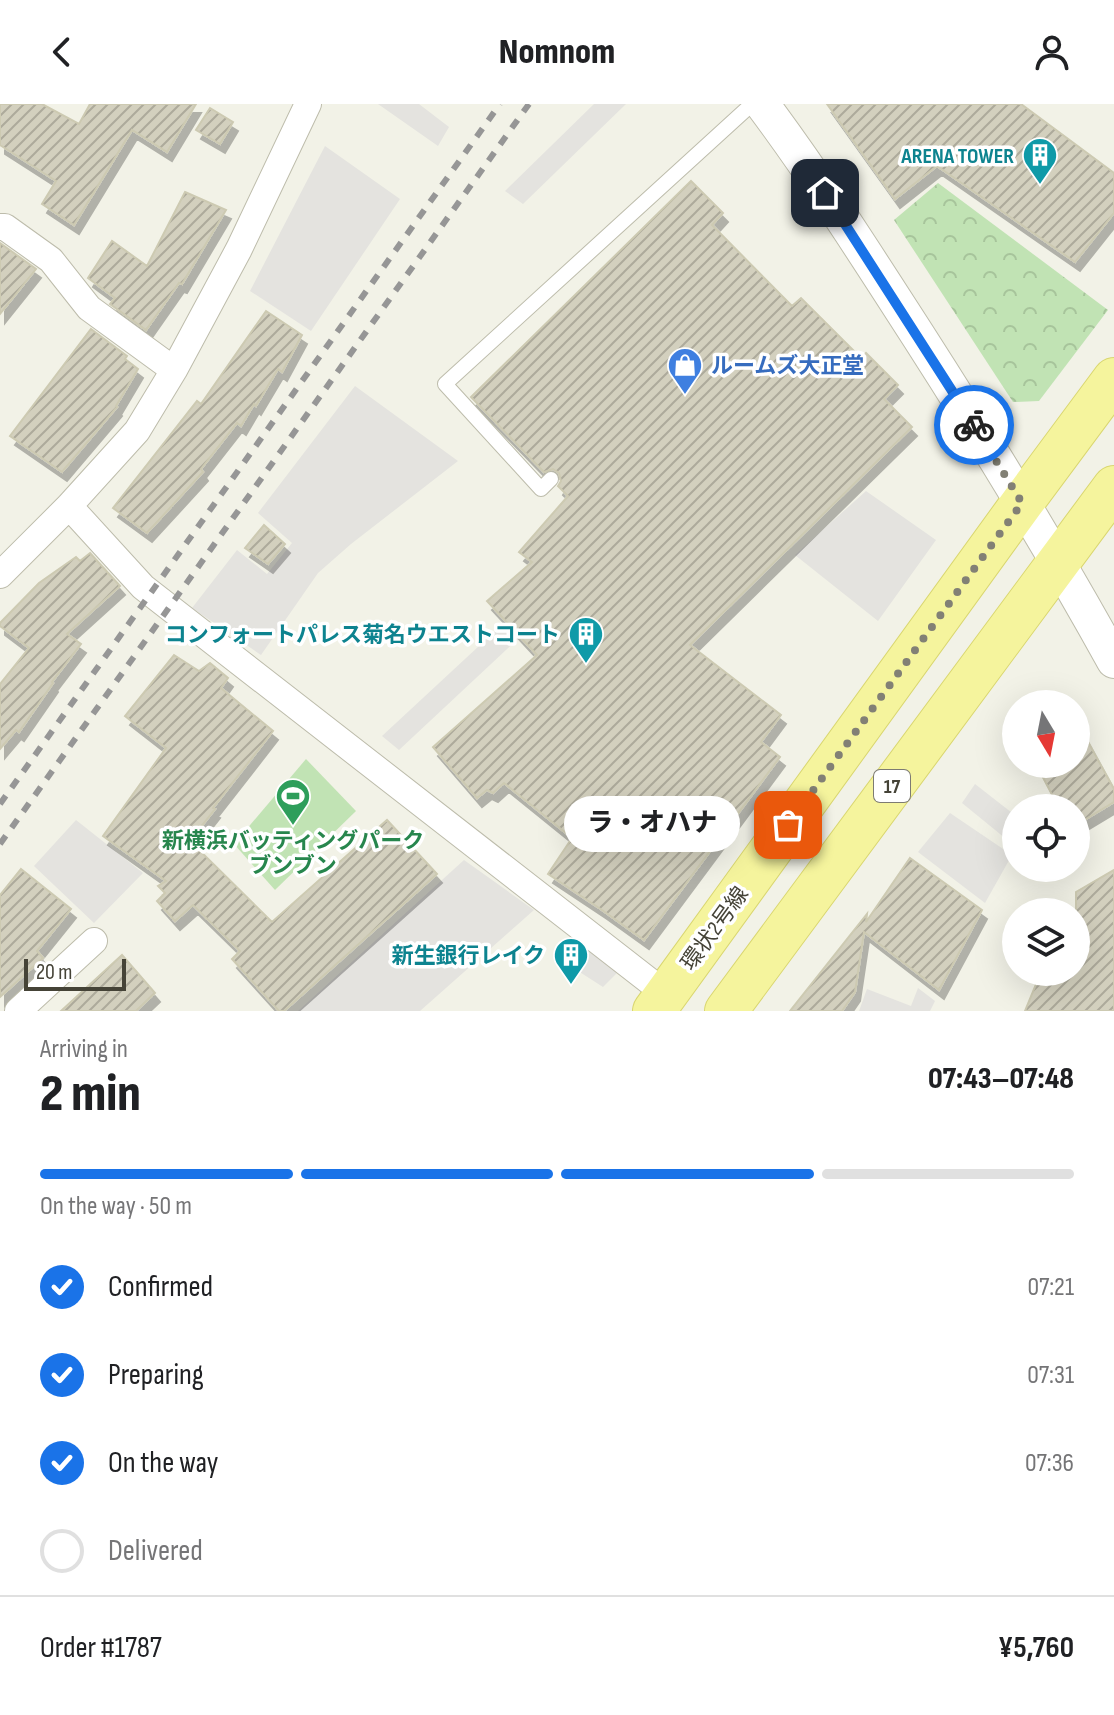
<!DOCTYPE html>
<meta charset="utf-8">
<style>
body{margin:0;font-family:"Sofia Sans Condensed","Noto Sans JP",sans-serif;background:#f2f2f2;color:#202124;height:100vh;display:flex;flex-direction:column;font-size:30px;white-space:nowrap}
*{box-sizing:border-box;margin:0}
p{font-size:26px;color:#757577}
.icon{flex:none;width:44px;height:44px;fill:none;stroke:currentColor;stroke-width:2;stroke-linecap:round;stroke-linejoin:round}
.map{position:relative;height:907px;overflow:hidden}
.details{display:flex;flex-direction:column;background:#fff;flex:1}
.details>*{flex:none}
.needle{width:52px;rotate:170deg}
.buttons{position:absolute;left:1002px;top:586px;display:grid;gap:16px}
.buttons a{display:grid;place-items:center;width:88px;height:88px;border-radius:50%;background:#fff;box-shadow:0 8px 32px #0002;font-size:40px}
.scale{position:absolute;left:24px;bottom:20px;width:102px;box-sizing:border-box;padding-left:8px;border:4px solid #454337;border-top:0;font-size:22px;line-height:28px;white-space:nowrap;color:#454337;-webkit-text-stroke:6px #fff;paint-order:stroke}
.pin{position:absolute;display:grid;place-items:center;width:68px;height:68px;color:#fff;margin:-34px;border-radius:16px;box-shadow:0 4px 12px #0006}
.courier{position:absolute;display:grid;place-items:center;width:80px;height:80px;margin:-40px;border:6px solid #1a73e8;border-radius:50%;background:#fff;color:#222;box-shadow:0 2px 10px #0007}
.bubble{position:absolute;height:56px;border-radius:28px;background:#fff;box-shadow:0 8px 32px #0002;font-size:26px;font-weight:800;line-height:56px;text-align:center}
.overview em{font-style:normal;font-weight:800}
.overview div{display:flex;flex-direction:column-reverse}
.overview{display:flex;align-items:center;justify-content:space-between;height:136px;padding:0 40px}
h1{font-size:52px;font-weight:800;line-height:60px}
.bar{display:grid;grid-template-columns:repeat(4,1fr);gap:12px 8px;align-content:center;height:96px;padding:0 40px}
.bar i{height:10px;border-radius:6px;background:#e0e0e0}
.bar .current{background:#1a73e8}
.bar p{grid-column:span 4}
.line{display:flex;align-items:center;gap:20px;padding:0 40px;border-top:2px solid #e0e0e0}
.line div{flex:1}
ol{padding:0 40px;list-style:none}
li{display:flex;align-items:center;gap:24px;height:88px}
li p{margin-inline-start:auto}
li .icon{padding:8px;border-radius:50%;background:#1a73e8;color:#fff;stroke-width:4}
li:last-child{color:#757577}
li i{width:44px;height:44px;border:4px solid #e0e0e0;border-radius:50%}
header{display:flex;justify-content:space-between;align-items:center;height:104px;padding:0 40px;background:#fff;font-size:36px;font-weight:800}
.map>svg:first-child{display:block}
</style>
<header><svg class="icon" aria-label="back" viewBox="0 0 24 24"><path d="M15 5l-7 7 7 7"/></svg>Nomnom<svg class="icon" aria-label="person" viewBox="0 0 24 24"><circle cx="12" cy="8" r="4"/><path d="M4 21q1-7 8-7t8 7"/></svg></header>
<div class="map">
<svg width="1114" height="907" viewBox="0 0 1114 907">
<defs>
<pattern id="park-crowns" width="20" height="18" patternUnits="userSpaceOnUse" patternTransform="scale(2)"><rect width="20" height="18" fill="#c1e3b4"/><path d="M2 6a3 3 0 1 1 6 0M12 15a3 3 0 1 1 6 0" fill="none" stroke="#a7c49b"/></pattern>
<pattern id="building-hatch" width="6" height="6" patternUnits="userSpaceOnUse" patternTransform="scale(2)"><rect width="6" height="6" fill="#d3d0be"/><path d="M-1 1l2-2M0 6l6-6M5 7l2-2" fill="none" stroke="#adaa9b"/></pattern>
<filter id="shadow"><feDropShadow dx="5" dy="9" stdDeviation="0" flood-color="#0004"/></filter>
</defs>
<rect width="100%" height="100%" fill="#f2f2e7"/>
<path fill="url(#park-crowns)" d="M938 79 1108 206 1039 297 1013 298 894 116Z"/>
<path fill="#c1e3b4" d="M306 655 356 707 275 786 234 740Z"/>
<path fill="#e4e3df" d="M378 0H419L449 23 438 42Z
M594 0H626L523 100 505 87Z
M325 42 400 95 311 227 250 187Z
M355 282 458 357 351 440 318 469 261 551 192 504 237 446 267 470 292 439 258 409Z
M866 387 936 436 878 517 795 451Z
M507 516 522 531 399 646 382 632Z
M975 680 1016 712V743L962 699Z
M950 709 1012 751 985 799 918 748Z
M76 716 143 769 94 819 34 762Z
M464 756 534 806 420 907H298Z
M587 846 620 866 603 883 575 865Z
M918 884 935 897 930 907H859L867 885 911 902Z"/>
<path fill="url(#building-hatch)" stroke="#cdcab2" stroke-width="2" filter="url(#shadow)" d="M0 0H42L79 20 90 0H196L167 48 132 26 74 121 42 100 56 77 0 41Z
M827 0H1021L1114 69V109L1075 158 937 62 895 95Z
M210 4 233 18 220 40 196 26Z
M691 77 723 109 712 121 792 202 801 194 861 254 866 249 898 281 884 295 912 323 690 541 781 611 761 638 780 653 644 836 602 806 548 770 572 734 504 679 493 689 487 686 477 694 433 643 537 551 487 497 532 458 519 448 568 392 558 382 561 377 559 369 553 365 544 368 471 293Z
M185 88 226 106 182 180 179 179 146 226 110 200 115 194 88 174 112 137 147 162Z
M0 139 36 165 0 210Z
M266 207 302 231 282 268 278 265 256 302 254 300 241 322 237 319 201 365 203 368 147 429 113 404 197 297 201 300Z
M91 225 127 252 125 255 138 265 116 302 117 303 62 368 10 332Z
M264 421 285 440 268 460 245 444Z
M90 449 120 482 67 530 81 540 52 578 53 579 19 628 16 626 0 645V580L29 544 0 522V519L39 479 76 453 80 457Z
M174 551 199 567 210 559 228 574 221 584 273 627 213 704 215 705 190 737 272 818 387 716 437 770 284 907H279L232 855 240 847 193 801 175 817 157 797 165 789 158 782 166 777 103 732 166 644 125 612Z
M1076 616 1114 685V698L1076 721V704H1059L1036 660H1076Z
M910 754 982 806 939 886 864 828 855 888 842 907H790L867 810 866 818Z
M21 765 71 805 37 847 43 854 0 893V791Z
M1114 766V907H1025L1041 868H1076V788Z
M122 851 155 889 136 907H61Z"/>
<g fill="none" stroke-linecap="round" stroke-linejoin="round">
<g stroke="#bdbcab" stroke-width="16">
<path id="service" d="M551 375 541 385 445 280 752 0"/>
</g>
<g stroke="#bdbcab" stroke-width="28">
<path id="minor" d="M0 123H5L51 156 89 204 174 266
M69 402 143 483 666 890
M0 471 69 402 137 327 174 266 239 145 308 0
M18 907 94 837"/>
</g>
<g stroke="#bdbcab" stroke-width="36">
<path id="tertiary" d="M762 0C818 75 868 154 919 233 987 339 1053 447 1114 557"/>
</g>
<g stroke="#d9d66f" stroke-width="44">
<path id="primary" d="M654 907 1022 399 1114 275
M726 907 1114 383"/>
</g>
<use href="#service" stroke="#fff" stroke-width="14"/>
<use href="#minor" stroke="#fff" stroke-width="26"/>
<use href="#tertiary" stroke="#fff" stroke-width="34"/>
<use href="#primary" stroke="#f5f49d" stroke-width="42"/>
<path stroke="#969696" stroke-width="6" stroke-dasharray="10 10" stroke-linecap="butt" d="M0 700 500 0
M0 740 529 0"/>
</g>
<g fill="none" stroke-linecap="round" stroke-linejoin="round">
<path stroke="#828075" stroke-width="8" stroke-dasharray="0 14.4" d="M788 721 1022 399 974 321"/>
<path stroke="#1a73e8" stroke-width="10" d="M825 89 974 321"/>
</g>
<defs>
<g id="building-pin" transform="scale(1.8)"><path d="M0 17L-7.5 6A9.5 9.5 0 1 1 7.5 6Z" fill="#0f9aa8" stroke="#fff"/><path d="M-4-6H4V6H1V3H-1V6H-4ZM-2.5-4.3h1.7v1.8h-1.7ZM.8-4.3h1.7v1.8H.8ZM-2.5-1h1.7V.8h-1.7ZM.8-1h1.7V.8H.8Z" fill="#fff"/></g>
<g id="shop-pin" transform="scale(1.8)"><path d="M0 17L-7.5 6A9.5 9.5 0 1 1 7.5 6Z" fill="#3f7fe0" stroke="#fff"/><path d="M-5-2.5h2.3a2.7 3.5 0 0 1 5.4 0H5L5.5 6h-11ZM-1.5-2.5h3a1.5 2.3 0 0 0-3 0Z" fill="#fff"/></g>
<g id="stadium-pin" transform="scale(1.8)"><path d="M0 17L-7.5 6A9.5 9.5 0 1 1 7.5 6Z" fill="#2e9e5b" stroke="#fff"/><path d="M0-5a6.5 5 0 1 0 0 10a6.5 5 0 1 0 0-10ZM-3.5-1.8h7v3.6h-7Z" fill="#fff"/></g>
</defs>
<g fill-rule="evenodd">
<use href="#building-pin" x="1040" y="51"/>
<use href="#shop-pin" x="685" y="261"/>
<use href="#building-pin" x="586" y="530"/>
<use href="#stadium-pin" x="293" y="692"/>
<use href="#building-pin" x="571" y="851"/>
</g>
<g text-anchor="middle" stroke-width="7" stroke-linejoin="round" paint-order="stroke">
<rect fill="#fff" stroke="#7d7b73" stroke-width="2" x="874" y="666" width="36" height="32" rx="6"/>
<g font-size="20" font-weight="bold" fill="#454337">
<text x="892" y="689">17</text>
</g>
<g font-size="22" font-weight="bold" fill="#0d838f" stroke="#fff" text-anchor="end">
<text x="1014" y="59">ARENA TOWER</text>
<text x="560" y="538">コンフォートパレス菊名ウエストコート</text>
<text x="545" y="859">新生銀行レイク</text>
</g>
<g font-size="22" font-weight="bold" fill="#366cbe" stroke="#fff" text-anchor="start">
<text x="711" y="269">ルームズ大正堂</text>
</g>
<g font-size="22" font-weight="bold" fill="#27864d" stroke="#fff">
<text x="293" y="744">新横浜バッティングパーク<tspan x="293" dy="25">ブンブン</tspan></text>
</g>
<g font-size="22" fill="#454337" stroke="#fff">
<text transform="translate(714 824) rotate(-54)" y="8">環状2号線</text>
</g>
</g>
</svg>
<div class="buttons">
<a><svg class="needle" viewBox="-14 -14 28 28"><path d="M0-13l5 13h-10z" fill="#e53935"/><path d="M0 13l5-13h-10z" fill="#757577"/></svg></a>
<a><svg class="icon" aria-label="locate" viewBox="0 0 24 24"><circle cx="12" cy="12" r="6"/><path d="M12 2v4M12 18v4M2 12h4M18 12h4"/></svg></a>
<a><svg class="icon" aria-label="layers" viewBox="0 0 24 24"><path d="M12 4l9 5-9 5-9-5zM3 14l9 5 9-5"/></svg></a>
</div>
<div class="scale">20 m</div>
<div class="pin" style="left:788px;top:721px;background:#ea580c"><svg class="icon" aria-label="bag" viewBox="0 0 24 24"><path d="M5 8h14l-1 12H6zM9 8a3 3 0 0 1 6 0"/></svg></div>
<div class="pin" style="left:825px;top:89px;background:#1f2937"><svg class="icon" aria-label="home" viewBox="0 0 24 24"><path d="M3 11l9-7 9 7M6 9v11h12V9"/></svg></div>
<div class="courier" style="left:974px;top:321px"><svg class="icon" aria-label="bike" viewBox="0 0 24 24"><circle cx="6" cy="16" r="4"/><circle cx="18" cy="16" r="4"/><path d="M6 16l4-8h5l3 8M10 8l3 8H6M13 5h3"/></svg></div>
<div class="bubble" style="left:564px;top:692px;width:176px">ラ・オハナ</div>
</div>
<section class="details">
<div class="overview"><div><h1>2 min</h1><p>Arriving in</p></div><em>07:43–07:48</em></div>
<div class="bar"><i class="current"></i><i class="current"></i><i class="current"></i><i></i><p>On the way · 50 m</p></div>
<ol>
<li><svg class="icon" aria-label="check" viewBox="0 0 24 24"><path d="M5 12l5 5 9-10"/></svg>Confirmed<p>07:21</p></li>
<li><svg class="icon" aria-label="check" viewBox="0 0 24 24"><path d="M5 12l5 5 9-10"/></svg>Preparing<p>07:31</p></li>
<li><svg class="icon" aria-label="check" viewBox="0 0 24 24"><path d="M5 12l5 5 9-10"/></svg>On the way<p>07:36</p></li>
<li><i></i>Delivered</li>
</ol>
<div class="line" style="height:104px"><div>Order #1787</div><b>¥5,760</b></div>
</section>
